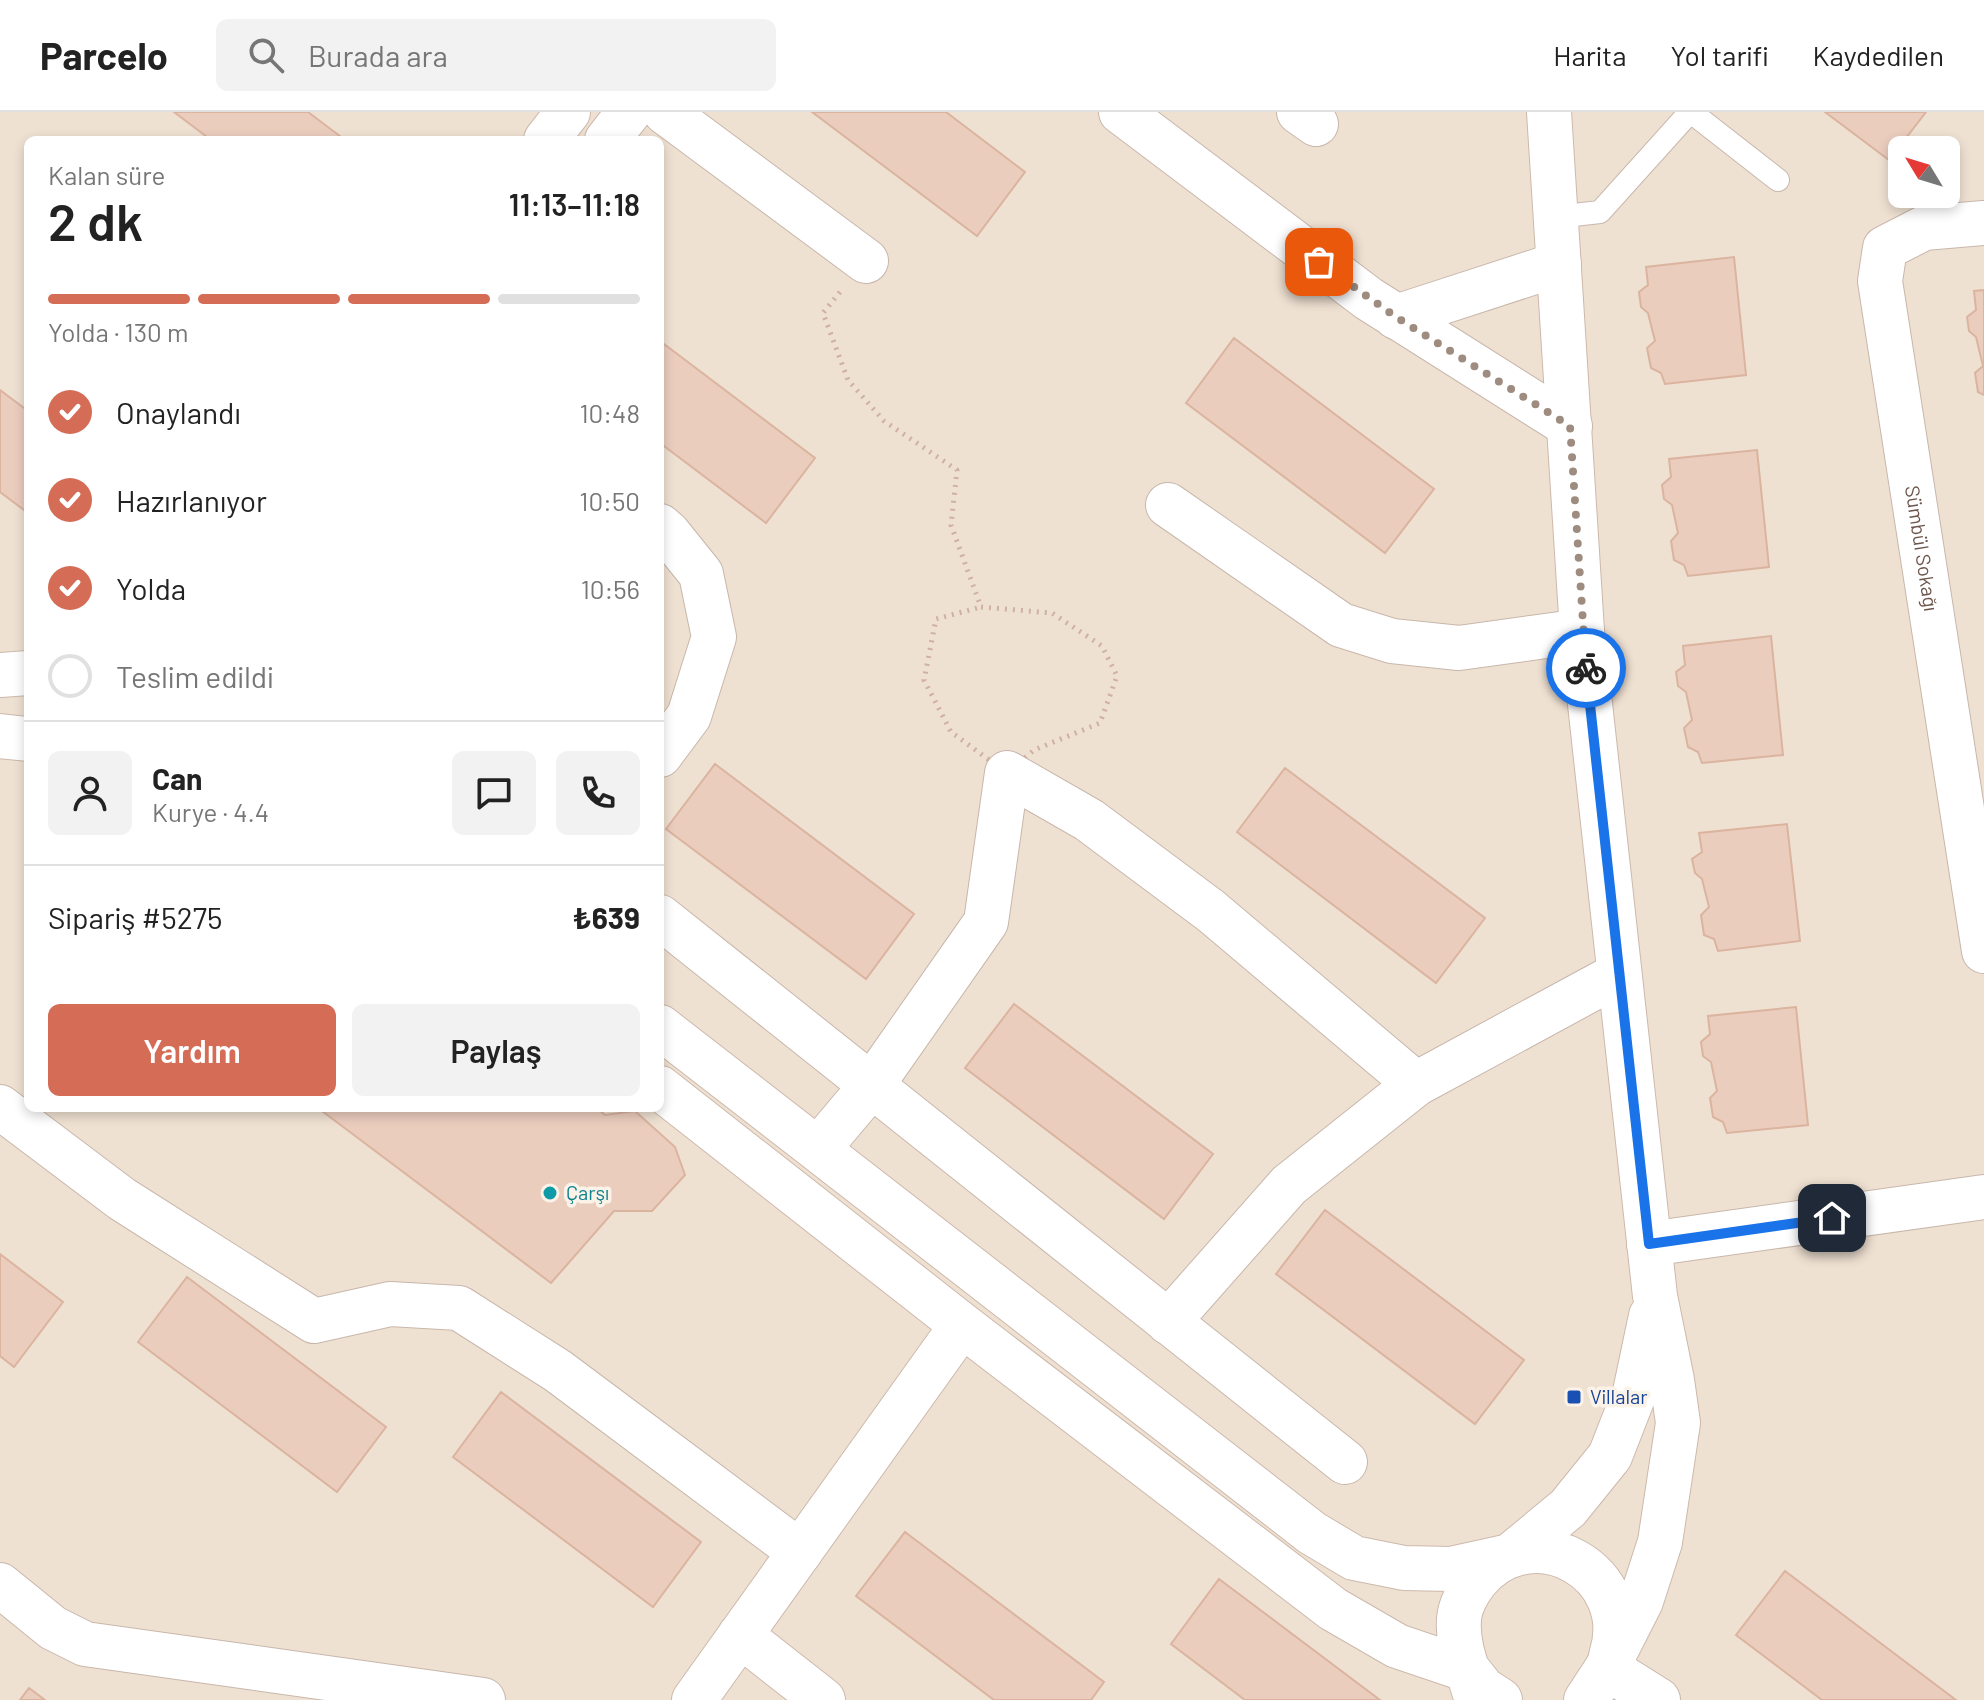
<!DOCTYPE html>
<html lang="tr">
<meta charset="utf-8">
<style>
body{margin:0;font-family:Barlow,sans-serif;background:#f2f2f2;color:#222;height:100vh;display:flex;flex-direction:column;font-size:30px;white-space:nowrap}
*{box-sizing:border-box;margin:0}
p{font-size:26px;color:#767676}
.icon{flex:none;width:44px;height:44px;fill:none;stroke:currentColor;stroke-width:2;stroke-linecap:round;stroke-linejoin:round}
.map{position:relative;flex:1;overflow:hidden}
.details{position:absolute;left:24px;top:24px;width:640px;height:976px;display:flex;flex-direction:column;background:#fff;border-radius:12px;box-shadow:0 4px 12px #0003}
.details>*{flex:none}
.needle{width:52px;rotate:308deg}
.buttons{position:absolute;left:1888px;top:24px;display:grid;gap:16px}
.buttons a{display:grid;place-items:center;width:72px;height:72px;border-radius:12px;background:#fff;box-shadow:0 4px 12px #0003;font-size:40px}
.pin{position:absolute;display:grid;place-items:center;width:68px;height:68px;color:#fff;margin:-34px;border-radius:16px;box-shadow:0 4px 12px #0006}
.courier{position:absolute;display:grid;place-items:center;width:80px;height:80px;margin:-40px;border:6px solid #1a73e8;border-radius:50%;background:#fff;color:#222;box-shadow:0 2px 10px #0007}
.overview em{font-style:normal;font-weight:600}
.overview div{display:flex;flex-direction:column-reverse}
.overview{display:flex;align-items:center;justify-content:space-between;height:136px;padding:0 24px}
h1{font-size:52px;font-weight:600;line-height:60px}
.bar{display:grid;grid-template-columns:repeat(4,1fr);gap:12px 8px;align-content:center;height:96px;padding:0 24px}
.bar i{height:10px;border-radius:6px;background:#e0e0e0}
.bar .on{background:#d56c56}
.bar p{grid-column:span 4}
.line{display:flex;align-items:center;gap:20px;padding:0 24px;border-top:2px solid #e0e0e0}
.line div{flex:1}
.round{display:grid;place-items:center;flex:none;width:84px;height:84px;border-radius:12px;background:#f2f2f2}
ol{padding:0 24px;list-style:none}
li{display:flex;align-items:center;gap:24px;height:88px}
li p{margin-inline-start:auto}
li .icon{padding:8px;border-radius:50%;background:#d56c56;color:#fff;stroke-width:4}
li:last-child{color:#767676}
li i{width:44px;height:44px;border:4px solid #e0e0e0;border-radius:50%}
.action{display:flex;gap:16px;margin-top:auto;padding:16px 24px}
.action a{flex:1;height:92px;border-radius:12px;background:#d56c56;color:#fff;font-size:32px;font-weight:600;line-height:92px;text-align:center}
.action a+a{background:#f2f2f2;color:#222}
header{display:flex;align-items:center;gap:48px;box-sizing:border-box;height:112px;padding:0 40px;background:#fff;border-bottom:2px solid #e0e0e0}
header strong{font-size:38px}
nav{display:flex;gap:44px;margin-inline-start:auto;font-size:28px}
.search{width:560px;height:72px;background:#f2f2f2;display:flex;align-items:center;gap:20px;box-sizing:border-box;padding:0 28px;border-radius:12px;color:#767676;font-size:30px}
.map>svg:first-child{display:block}
</style>
<header>
<strong>Parcelo</strong>
<div class="search"><svg class="icon" aria-label="search" viewBox="0 0 24 24"><circle cx="10" cy="10" r="6"/><path d="M15 15l6 6"/></svg>Burada ara</div>
<nav><a>Harita</a><a>Yol tarifi</a><a>Kaydedilen</a></nav>
</header>
<div class="map">
<svg width="1984" height="1588" viewBox="0 0 1984 1588">
<rect width="100%" height="100%" fill="#f9efe3"/>
<path fill="#efe1d2" fill-rule="evenodd" d="M0 0H1984V1588H0ZM28 28H660V996H28ZM1902 38H1946V82H1902Z"/>
<path fill="#ebcdbe" stroke="#dbb4a0" stroke-width="2" d="M174 0H308L345 28H211Z
M812 0H946L1025 60 977 124Z
M1825 0H1926L1889 48Z
M1734 145 1746 263 1665 272 1661 261 1651 256 1647 236 1655 229 1648 201 1641 195 1639 180 1648 173 1646 155Z
M1984 178V283L1978 280 1975 261 1983 254 1976 225 1969 219 1967 205 1976 198 1974 179Z
M1234 226 1434 377 1385 441 1186 291Z
M660 229 815 346 766 411 660 331Z
M0 278 28 299V401L0 380Z
M1757 338 1769 455 1688 464 1684 453 1674 448 1671 429 1678 421 1672 393 1664 387 1662 373 1671 365 1669 347Z
M1771 524 1783 643 1702 651 1698 640 1688 635 1684 616 1692 608 1686 580 1678 574 1676 560 1685 553 1683 534Z
M715 652 914 802 866 867 666 717Z
M1285 656 1485 806 1436 871 1237 720Z
M1787 712 1800 829 1718 839 1714 827 1704 823 1701 803 1709 795 1702 767 1695 761 1692 747 1702 740 1699 721Z
M1014 892 1213 1042 1164 1107 965 956Z
M1796 895 1808 1013 1727 1021 1723 1010 1713 1005 1710 986 1717 979 1711 950 1703 944 1701 930 1710 922 1708 904Z
M318 996H597L605 1003 635 999 675 1035 685 1063 652 1099H614L551 1171Z
M1325 1098 1524 1248 1475 1312 1276 1162Z
M0 1142 63 1190 14 1255 0 1244Z
M187 1165 386 1315 337 1380 138 1230Z
M501 1280 701 1430 653 1495 453 1345Z
M905 1420 1104 1570 1091 1588H994L856 1484Z
M1785 1459 1956 1588H1822L1736 1523Z
M1219 1467 1380 1588H1245L1171 1532Z
M29 1576 45 1588H20Z"/>
<g fill="none" stroke-linecap="round" stroke-linejoin="round">
<g stroke="#c8b7ab" stroke-width="24">
<path id="lane" d="M1691 0 1778 68
M1556 105 1600 100 1690 0"/>
</g>
<g stroke="#c8b7ab" stroke-width="46">
<g id="street">
<path d="M665 0 866 149"/>
<path d="M1121 0 1369 187 1570 314"/>
<path d="M1299 0 1316 12"/>
<path id="s1" d="M1984 111 1924 116 1885 136 1880 169 1984 839"/>
<path d="M1396 205 1559 152"/>
<path d="M1168 393 1341 513 1392 529 1459 536 1582 519"/>
<path d="M660 414 668 421 701 462 714 525 689 604 660 643"/>
<path d="M660 805 1345 1350"/>
<path d="M0 995 122 1087 314 1209 390 1192 459 1196 558 1259 800 1440"/>
<path d="M818 1037 872 973 986 810 1007 661 1089 708 1211 799 1416 972"/>
<path d="M1649 1132 1984 1085"/>
<path d="M1168 1210 1289 1073 1416 972 1619 862"/>
<path d="M0 1473 53 1516 85 1532 483 1588"/>
<path d="M1607 1556 1658 1588"/>
</g>
</g>
<g stroke="#cdb9ac" stroke-width="46">
<path id="secondary" d="M1549 0 1582 519 1655 1184 1672 1268 1678 1311 1660 1430 1641 1489 1607 1556 1586 1588
M546 28 568 0
M607 28 629 0
M0 563 28 561
M0 624 28 627
M660 915 1312 1421 1354 1446 1404 1456 1451 1457 1510 1444 1568 1396 1610 1344 1635 1280 1651 1204
M660 976 962 1213 1333 1497 1397 1534 1468 1558 1483 1577 1500 1588
M740 1523 823 1588
M1474 1579C1467 1555 1457 1533 1459 1507 1460 1494 1468 1479 1476 1469 1533 1400 1638 1461 1611 1544
M694 1588 962 1213"/>
</g>
<path stroke="#cfb1a1" stroke-width="5" stroke-dasharray="2 6" stroke-linecap="butt" d="M840 180 823 201 848 268 884 309 957 358 951 413 981 495
M981 495 1052 501 1102 534 1117 564 1100 611 1034 638 1007 661 951 620 924 568 936 507Z"/>
<use href="#lane" stroke="#fff" stroke-width="22"/>
<use href="#street" stroke="#fff" stroke-width="44"/>
<use href="#secondary" stroke="#fff" stroke-width="44"/>
</g>
<g fill="none" stroke-linecap="round" stroke-linejoin="round">
<path stroke="#9e8c81" stroke-width="8" stroke-dasharray="0 14.4" d="M1319 150 1396 205 1570 314 1586 556"/>
<path stroke="#1a73e8" stroke-width="10" d="M1586 556 1649 1132 1832 1106"/>
</g>
<circle fill="#0f9aa8" stroke="#fcf3e8" stroke-width="3" cx="550" cy="1081" r="8"/>
<rect fill="#1a4fb4" stroke="#fcf3e8" stroke-width="3" x="1566" y="1277" width="16" height="16" rx="4"/>
<g text-anchor="middle" stroke-width="7" stroke-linejoin="round" paint-order="stroke">
<g font-size="20" fill="#6d564c" stroke="#fcf3e8">
<text dy="7" stroke="none"><textPath href="#s1" startOffset="408">Sümbül Sokağı</textPath></text>
</g>
<g font-size="20" fill="#0d838f" stroke="#fcf3e8" text-anchor="start">
<text x="566" y="1088">Çarşı</text>
</g>
<g font-size="20" fill="#164399" stroke="#fcf3e8" text-anchor="start">
<text x="1590" y="1292">Villalar</text>
</g>
</g>
</svg>
<div class="buttons">
<a><svg class="needle" viewBox="-14 -14 28 28"><path d="M0-13l5 13h-10z" fill="#e53935"/><path d="M0 13l5-13h-10z" fill="#767676"/></svg></a>
</div>
<div class="pin" style="left:1319px;top:150px;background:#ea580c"><svg class="icon" aria-label="bag" viewBox="0 0 24 24"><path d="M5 8h14l-1 12H6zM9 8a3 3 0 0 1 6 0"/></svg></div>
<div class="pin" style="left:1832px;top:1106px;background:#1f2937"><svg class="icon" aria-label="home" viewBox="0 0 24 24"><path d="M3 11l9-7 9 7M6 9v11h12V9"/></svg></div>
<div class="courier" style="left:1586px;top:556px"><svg class="icon" aria-label="bike" viewBox="0 0 24 24"><circle cx="6" cy="16" r="4"/><circle cx="18" cy="16" r="4"/><path d="M6 16l4-8h5l3 8M10 8l3 8H6M13 5h3"/></svg></div>
<section class="details">
<div class="overview"><div><h1>2 dk</h1><p>Kalan süre</p></div><em>11:13–11:18</em></div>
<div class="bar"><i class="on"></i><i class="on"></i><i class="on"></i><i></i><p>Yolda · 130 m</p></div>
<ol>
<li><svg class="icon" aria-label="check" viewBox="0 0 24 24"><path d="M5 12l5 5 9-10"/></svg>Onaylandı<p>10:48</p></li>
<li><svg class="icon" aria-label="check" viewBox="0 0 24 24"><path d="M5 12l5 5 9-10"/></svg>Hazırlanıyor<p>10:50</p></li>
<li><svg class="icon" aria-label="check" viewBox="0 0 24 24"><path d="M5 12l5 5 9-10"/></svg>Yolda<p>10:56</p></li>
<li><i></i>Teslim edildi</li>
</ol>
<div class="line" style="height:144px"><a class="round"><svg class="icon" aria-label="person" viewBox="0 0 24 24"><circle cx="12" cy="8" r="4"/><path d="M4 21q1-7 8-7t8 7"/></svg></a><div><b>Can</b><p>Kurye · 4.4</p></div><a class="round"><svg class="icon" aria-label="chat" viewBox="0 0 24 24"><path d="M4 5h16v11H9l-5 4z"/></svg></a><a class="round"><svg class="icon" aria-label="phone" viewBox="0 0 24 24"><path d="M5 4h4l2 5-3 2q2 4 5 5l2-3 5 2v4C11 20 4 13 5 4z"/></svg></a></div>
<div class="line" style="height:104px"><div>Sipariş #5275</div><b>₺639</b></div>
<div class="action"><a>Yardım</a><a>Paylaş</a></div>
</section>
</div>
